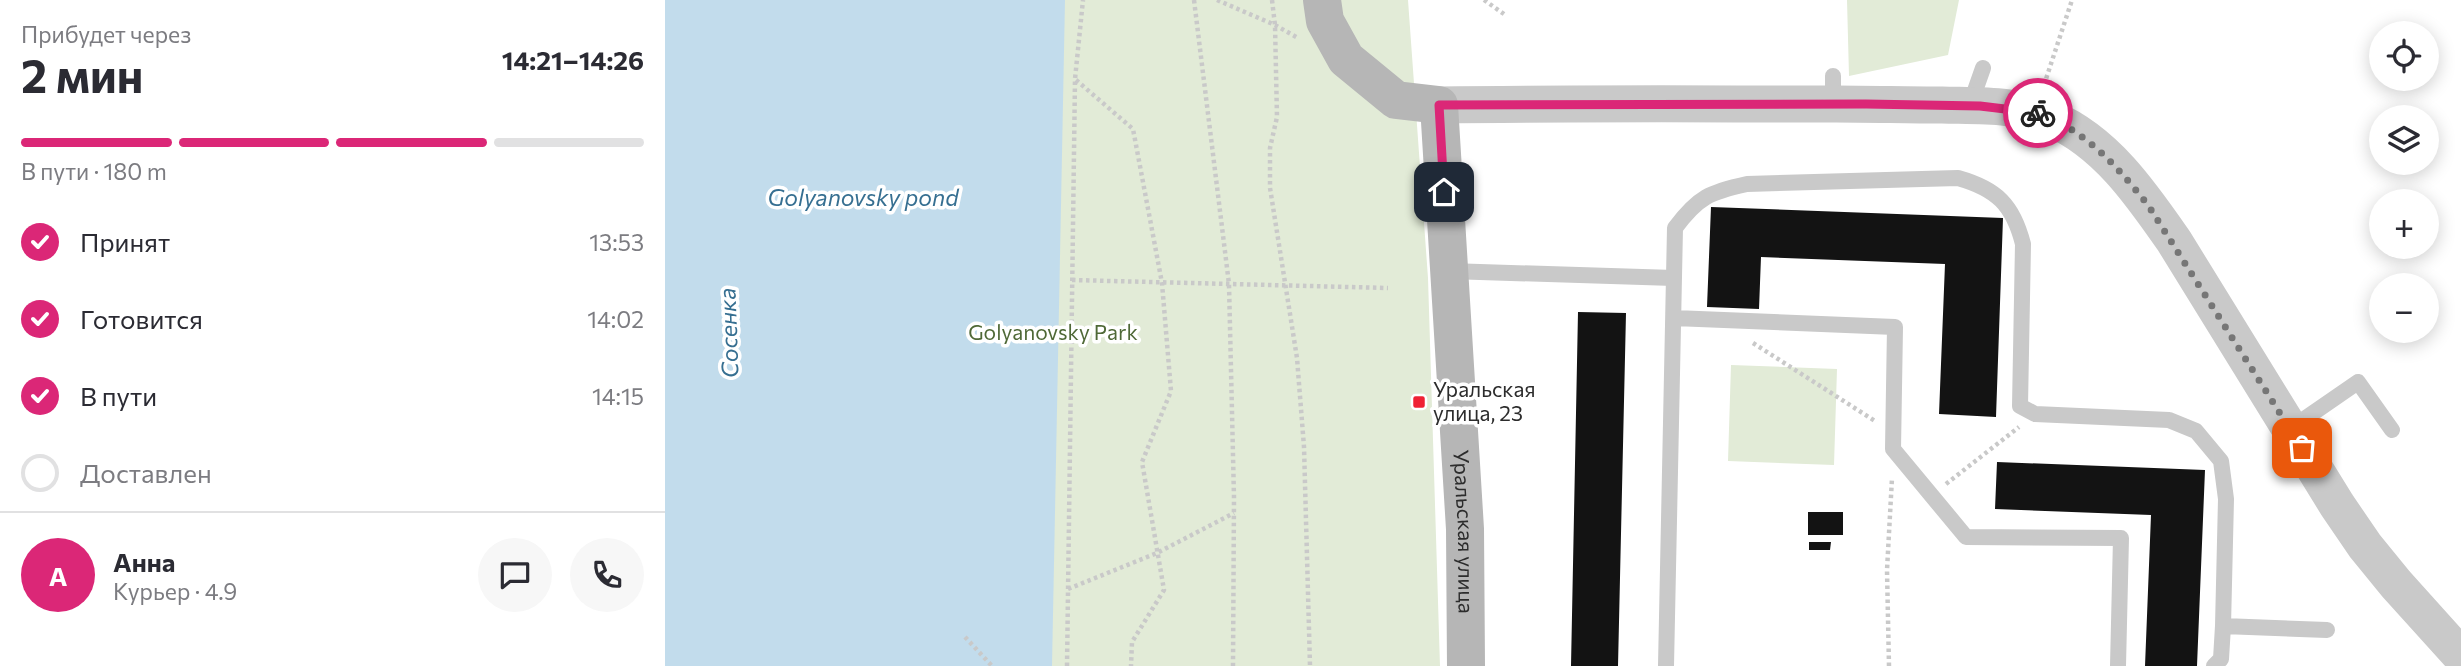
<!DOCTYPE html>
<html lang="ru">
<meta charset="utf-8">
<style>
body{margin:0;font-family:Commissioner,sans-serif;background:#f7f7f7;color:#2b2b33;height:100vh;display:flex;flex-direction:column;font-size:26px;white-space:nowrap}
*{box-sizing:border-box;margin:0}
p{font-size:23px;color:#7c7c81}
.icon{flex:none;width:38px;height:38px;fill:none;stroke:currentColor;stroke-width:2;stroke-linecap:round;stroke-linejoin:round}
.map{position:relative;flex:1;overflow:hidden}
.details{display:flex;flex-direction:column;background:#fff;width:665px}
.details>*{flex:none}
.tools{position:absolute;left:1704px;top:21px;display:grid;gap:14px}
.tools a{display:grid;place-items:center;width:70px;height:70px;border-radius:50%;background:#fff;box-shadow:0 4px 18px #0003;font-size:35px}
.pin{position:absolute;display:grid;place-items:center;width:60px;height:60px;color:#fff;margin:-30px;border-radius:14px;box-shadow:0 4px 10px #0006}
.courier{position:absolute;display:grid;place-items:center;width:70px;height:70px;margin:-35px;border:5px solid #db2777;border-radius:50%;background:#fff;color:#222;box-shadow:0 2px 9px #0007}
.summary em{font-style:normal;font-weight:700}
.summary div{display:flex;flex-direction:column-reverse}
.summary{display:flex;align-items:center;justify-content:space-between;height:119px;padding:0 21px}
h1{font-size:46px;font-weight:700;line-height:52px}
.bar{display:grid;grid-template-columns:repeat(4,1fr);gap:10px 7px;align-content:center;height:84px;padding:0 21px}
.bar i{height:9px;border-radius:5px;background:#e1e1e2}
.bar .on{background:#db2777}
.bar p{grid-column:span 4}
.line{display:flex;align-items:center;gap:18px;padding:0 21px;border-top:2px solid #e1e1e2}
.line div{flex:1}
.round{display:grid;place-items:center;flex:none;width:74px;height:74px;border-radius:37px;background:#f7f7f7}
ol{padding:0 21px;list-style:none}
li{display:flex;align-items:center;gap:21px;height:77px}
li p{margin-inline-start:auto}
li .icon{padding:7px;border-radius:50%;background:#db2777;color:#fff;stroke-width:4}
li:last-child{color:#7c7c81}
li i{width:38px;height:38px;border:4px solid #e1e1e2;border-radius:50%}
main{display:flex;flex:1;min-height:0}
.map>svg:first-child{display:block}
</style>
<main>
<section class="details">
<div class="summary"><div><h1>2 мин</h1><p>Прибудет через</p></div><em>14:21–14:26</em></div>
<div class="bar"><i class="on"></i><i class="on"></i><i class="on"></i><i></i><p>В пути · 180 m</p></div>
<ol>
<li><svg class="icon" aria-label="check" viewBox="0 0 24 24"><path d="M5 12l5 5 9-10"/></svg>Принят<p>13:53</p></li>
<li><svg class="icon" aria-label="check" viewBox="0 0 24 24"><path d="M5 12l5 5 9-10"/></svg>Готовится<p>14:02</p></li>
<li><svg class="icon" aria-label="check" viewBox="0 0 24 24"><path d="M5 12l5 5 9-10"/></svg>В пути<p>14:15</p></li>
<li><i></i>Доставлен</li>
</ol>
<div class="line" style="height:126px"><b class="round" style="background:#db2777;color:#fff">А</b><div><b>Анна</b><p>Курьер · 4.9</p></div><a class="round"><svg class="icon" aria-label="chat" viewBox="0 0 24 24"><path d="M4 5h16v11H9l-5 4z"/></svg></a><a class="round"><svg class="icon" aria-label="phone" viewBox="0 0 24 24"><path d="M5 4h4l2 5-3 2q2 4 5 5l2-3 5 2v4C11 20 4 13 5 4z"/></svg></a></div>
</section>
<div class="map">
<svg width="1796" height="666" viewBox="0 0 1796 666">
<rect width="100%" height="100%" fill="#fff"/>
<path fill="#e2ebd7" d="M0 0H743L763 278 775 666H0Z
M1182 0H1294L1283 55 1184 76Z
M1066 365 1172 369 1169 465 1063 461Z"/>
<path fill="#c2dcec" d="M0 0H400L387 666H0Z"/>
<path fill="#131313" d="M1046 207 1338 218 1331 417 1274 414 1280 264 1096 257 1094 309 1042 307Z
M913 312 961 313 953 666H906Z
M1332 462 1540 470 1532 666H1480L1486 515 1330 509Z
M1143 512H1178V535H1143Z
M1144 542H1166L1165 550H1144Z"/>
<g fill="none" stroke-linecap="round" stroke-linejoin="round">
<path stroke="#c9c9c9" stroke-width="4.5" stroke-dasharray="3.5 3.5" stroke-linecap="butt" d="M529 0 564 284 569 498 568 666
M552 0 610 25 633 38
M607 0 610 25 612 117 605 148V188L632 358 639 447 645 666
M819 0 839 14
M411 80 468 129 497 283 506 391 477 462 499 590 467 642 466 666
M1379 85 1407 0
M407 280 723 288
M1088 343 1210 421
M1281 484 1354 427
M403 589 492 553 569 513
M300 637 327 666
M402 666 410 79 418 0
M1224 666 1222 570 1227 478"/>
<path stroke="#c9c9c9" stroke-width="16" d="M1168 104V76
M1305 105 1318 68
M784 271 1009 278
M1009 318 1230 327 1228 449 1301 537 1456 538 1453 666
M1625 429 1693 382 1727 430
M1001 666 1010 228C1033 197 1045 192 1082 184L1293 178C1332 189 1348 205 1358 244L1355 406 1370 414 1504 420 1531 431 1556 461 1561 499 1558 626 1662 630
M1549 666 1556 659 1558 626"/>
<path stroke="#c9c9c9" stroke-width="37" d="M774 105C906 103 1039 104 1171 104 1207 104 1242 105 1277 105 1314 106 1353 104 1387 119 1441 142 1477 195 1509 241L1672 505 1700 546 1731 584 1796 656"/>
<path stroke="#b6b6b6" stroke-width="38" id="s1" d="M657 0 660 21 681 59 731 100 774 105 800 529 801 666"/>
</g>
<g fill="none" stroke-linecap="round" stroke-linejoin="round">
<path stroke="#767676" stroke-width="7" stroke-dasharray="0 12.6" d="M1373 113C1420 130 1452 166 1483 205L1637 448"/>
<path stroke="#db2777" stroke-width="9" d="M779 192 774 105 1201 104 1315 106 1373 113"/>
</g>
<rect fill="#ef2134" stroke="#fff" stroke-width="2.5" x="747" y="395" width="14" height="14" rx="3.5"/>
<g text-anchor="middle" stroke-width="7" stroke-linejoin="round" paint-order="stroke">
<g font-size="21" fill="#4f6937" stroke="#fff">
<text x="388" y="340">Golyanovsky Park</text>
</g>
<g font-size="21" fill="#2c2c2c" stroke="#fff" text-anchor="start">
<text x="768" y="397">Уральская<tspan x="768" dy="24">улица, 23</tspan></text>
</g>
<g font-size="21" fill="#2c2c2c" stroke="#fff">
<text dy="7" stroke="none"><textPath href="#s1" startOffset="600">Уральская улица</textPath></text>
</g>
<g font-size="23" font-style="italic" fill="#366f91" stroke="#fff">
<text x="198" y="206">Golyanovsky pond</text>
<text transform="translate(64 333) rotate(-92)" y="8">Сосенка</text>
</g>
</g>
</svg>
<div class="tools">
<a><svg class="icon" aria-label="locate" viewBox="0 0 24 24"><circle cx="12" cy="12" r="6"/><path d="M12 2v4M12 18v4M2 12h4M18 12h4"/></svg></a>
<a><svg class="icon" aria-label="layers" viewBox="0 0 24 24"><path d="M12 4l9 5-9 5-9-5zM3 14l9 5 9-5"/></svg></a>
<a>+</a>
<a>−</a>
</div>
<div class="pin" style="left:1637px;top:448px;background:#ea580c"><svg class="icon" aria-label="bag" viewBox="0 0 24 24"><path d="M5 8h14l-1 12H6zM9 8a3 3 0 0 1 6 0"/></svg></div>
<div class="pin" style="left:779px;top:192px;background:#1f2937"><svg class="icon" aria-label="home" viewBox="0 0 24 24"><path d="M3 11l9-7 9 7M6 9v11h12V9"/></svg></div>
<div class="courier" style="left:1373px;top:113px"><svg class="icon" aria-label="bike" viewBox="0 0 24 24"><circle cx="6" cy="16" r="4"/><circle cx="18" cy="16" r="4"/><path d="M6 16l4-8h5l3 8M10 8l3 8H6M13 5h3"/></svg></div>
</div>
</main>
